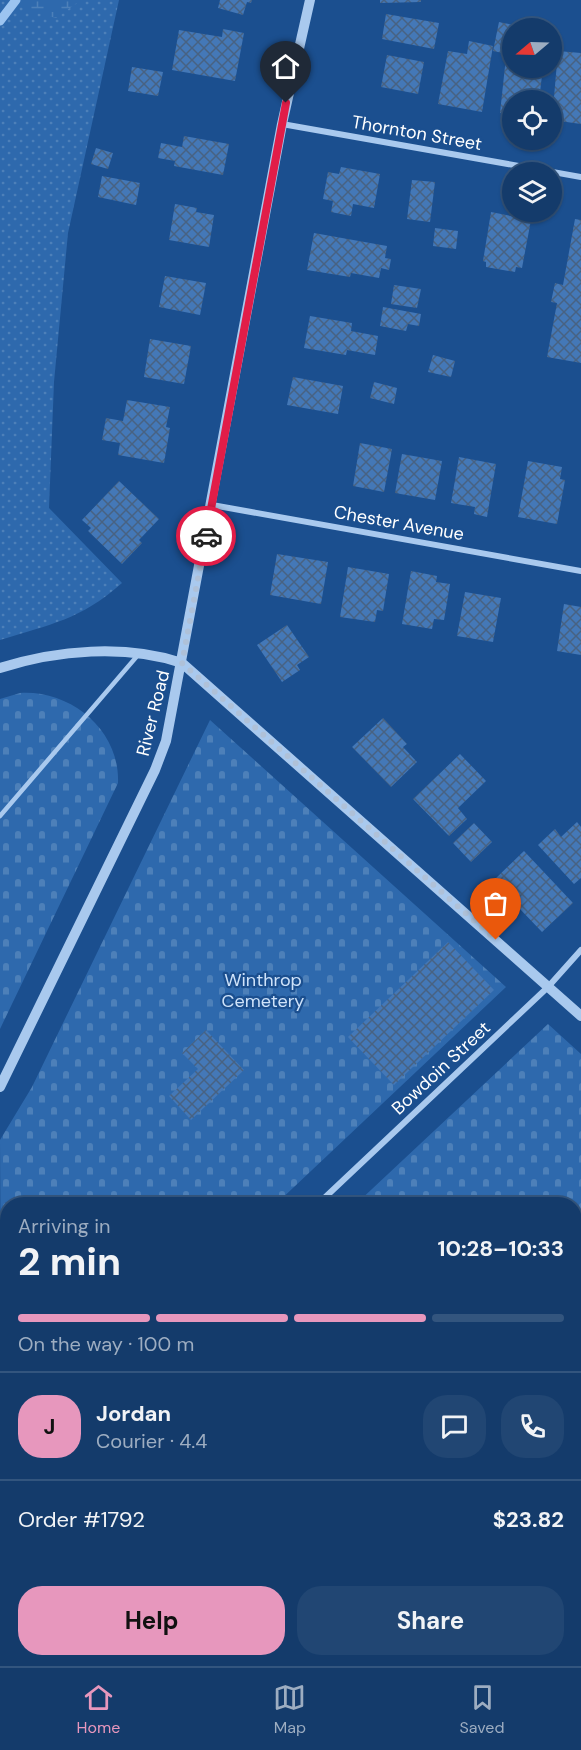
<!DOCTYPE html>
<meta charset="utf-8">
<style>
body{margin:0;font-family:"DM Sans",sans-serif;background:#214673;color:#f1f3f6;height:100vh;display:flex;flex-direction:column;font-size:22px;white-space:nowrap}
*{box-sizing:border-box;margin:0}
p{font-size:20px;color:#9dadc1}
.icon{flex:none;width:33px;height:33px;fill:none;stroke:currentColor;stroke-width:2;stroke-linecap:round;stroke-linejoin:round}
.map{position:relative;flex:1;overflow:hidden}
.drawer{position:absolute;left:0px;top:1197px;width:582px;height:470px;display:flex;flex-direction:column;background:#143b6b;border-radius:24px 24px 0 0;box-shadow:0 2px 4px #0004,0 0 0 2px #33557e}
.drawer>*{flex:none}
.needle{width:39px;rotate:251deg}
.controls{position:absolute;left:502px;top:18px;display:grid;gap:12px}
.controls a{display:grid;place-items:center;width:60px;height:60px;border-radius:50%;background:#143b6b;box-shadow:0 2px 4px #0004,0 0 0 2px #33557e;font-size:30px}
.pin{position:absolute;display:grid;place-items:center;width:51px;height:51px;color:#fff;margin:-62px -26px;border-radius:50% 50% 50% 0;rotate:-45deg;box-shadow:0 0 6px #0007}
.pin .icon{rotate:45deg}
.courier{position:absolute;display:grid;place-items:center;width:60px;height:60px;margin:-30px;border:4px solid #e11d48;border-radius:50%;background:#fff;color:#222;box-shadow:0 2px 8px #0007}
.head em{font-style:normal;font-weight:700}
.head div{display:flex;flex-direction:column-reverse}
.head{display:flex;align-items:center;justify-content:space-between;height:102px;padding:0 18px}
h1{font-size:39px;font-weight:700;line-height:45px}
.bar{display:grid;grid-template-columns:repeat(4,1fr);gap:9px 6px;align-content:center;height:72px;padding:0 18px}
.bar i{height:8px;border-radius:4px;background:#33557e}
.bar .active{background:#e797bd}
.bar p{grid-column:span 4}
.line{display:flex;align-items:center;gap:15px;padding:0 18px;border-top:2px solid #33557e}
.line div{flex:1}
.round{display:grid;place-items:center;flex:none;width:63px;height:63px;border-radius:24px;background:#214673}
.action{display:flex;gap:12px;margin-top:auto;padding:12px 18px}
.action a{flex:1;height:69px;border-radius:24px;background:#e797bd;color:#111;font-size:24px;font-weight:700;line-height:69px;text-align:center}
.action a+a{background:#214673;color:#f1f3f6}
.tabs{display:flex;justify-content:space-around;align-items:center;height:84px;border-top:2px solid #33557e;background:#143b6b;font-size:16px;color:#9dadc1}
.tabs a{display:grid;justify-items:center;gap:3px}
.tabs .active{color:#e797bd}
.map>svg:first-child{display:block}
</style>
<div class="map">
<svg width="581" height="1666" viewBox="0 0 581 1666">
<defs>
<pattern id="grass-dots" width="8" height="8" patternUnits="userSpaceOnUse" patternTransform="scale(1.5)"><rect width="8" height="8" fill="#2e69ad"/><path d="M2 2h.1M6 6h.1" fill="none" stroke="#4d80b9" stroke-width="1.8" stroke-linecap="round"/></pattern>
<pattern id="wetland-marsh" width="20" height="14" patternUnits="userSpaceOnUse" patternTransform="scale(1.5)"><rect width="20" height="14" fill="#2e69ad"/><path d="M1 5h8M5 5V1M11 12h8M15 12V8" fill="none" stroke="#4d80b9"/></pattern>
<pattern id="cemetery-stones" width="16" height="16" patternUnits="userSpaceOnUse" patternTransform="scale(1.5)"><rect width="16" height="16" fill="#2e69ad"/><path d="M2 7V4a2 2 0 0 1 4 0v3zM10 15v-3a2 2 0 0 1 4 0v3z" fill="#4d80b9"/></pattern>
<pattern id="building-cross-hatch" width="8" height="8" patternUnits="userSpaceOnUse" patternTransform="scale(1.5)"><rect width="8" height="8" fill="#4478b7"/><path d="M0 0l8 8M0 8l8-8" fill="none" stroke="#486282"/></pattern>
</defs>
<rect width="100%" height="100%" fill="#1b4f8f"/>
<path fill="url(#grass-dots)" d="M0 0H119L68 233 54 382 49 508 122 583C80 620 51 624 0 640Z"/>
<path fill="url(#wetland-marsh)" d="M21 0H81L56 18 26 10Z"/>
<path fill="url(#cemetery-stones)" d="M20 693C71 690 120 730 118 783L0 1029V699Z
M210 720 506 987 276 1204H8L7 1284 1 1289 0 1140 32 1087Z
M548 1024 581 1054V1532L575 1540 574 1204H356Z
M149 1659H468L462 1666H156Z"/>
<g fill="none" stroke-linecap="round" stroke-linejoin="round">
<path stroke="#9cc4f0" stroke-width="9" d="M0 21 16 0"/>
</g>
<path fill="url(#building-cross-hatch)" d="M220 0H252L251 3 247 2 243 15 218 8Z
M380 0H421V2L380 3Z
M386 14 439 23 434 49 382 39Z
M499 22 518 26 513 28 512 55 493 51Z
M223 29 244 33 235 81 172 70 179 30 222 37Z
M469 41 493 46 482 112 438 104 448 51 467 54Z
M558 51 581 53V124L552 120Z
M387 55 424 62 418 94 381 87Z
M506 57 513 58V68H543L539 100H513V114L500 113Z
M132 67 163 72 158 96 128 91Z
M184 136 229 144 223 175 174 166 175 161 158 158 161 143 182 147Z
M96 148 113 153 108 169 91 164Z
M341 167 380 174 374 208 353 204 351 216 331 212 333 201 323 199 328 172 339 174Z
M102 176 140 183 136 205 98 197Z
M412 180 435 182 430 222 407 219Z
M175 204 197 208 196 212 214 215 209 247 169 240Z
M491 212 531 220 522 268 516 267 515 272 486 267V262L483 261Z
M575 219 581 220V363L547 357 557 303 551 302 555 283 563 285Z
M435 228 458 231 456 249 433 246Z
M314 233 387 246 385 258 391 259 389 270 381 268 379 278 351 273 350 277 307 270Z
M165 276 206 283 200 315 159 307Z
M394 285 421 289 417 308 391 304Z
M383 307 421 314 419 326 408 324 406 331 380 326Z
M310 316 352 323 351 331 378 336 375 355 347 350 346 355 304 348Z
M150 339 191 346 184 384 144 377Z
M433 355 455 361 451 377 428 372Z
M293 377 343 386 338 414 287 405Z
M374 382 397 388 394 404 370 398Z
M127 400 170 407 166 427 170 428 164 463 118 455 120 443 102 440 106 418 123 421Z
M360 443 392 449 384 492 353 486Z
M402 454 442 461 435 500 395 493Z
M459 457 496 464 487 517 474 514 475 507 451 503Z
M528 461 562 467 560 479 565 480 557 524 518 517Z
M119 481 159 519 139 540 142 543 122 564 88 531 91 528 82 520Z
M277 554 328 562 321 604 270 595Z
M348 567 389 574 383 611 377 610 375 622 340 617Z
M411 571 437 576 436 582 450 584 444 620 434 619 432 629 402 624Z
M465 592 501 598 493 642 457 636Z
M564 604 581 607V655L557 651Z
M287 625 309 657 297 665 300 670 282 682 257 645Z
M383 718 407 744 403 747 417 762 391 787 352 747Z
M460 754 486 781 458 808 467 819 449 836 413 799Z
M577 822 581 827V878L574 884 538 845 555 829 561 837Z
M474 823 492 842 471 862 453 843Z
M524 851 573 903 542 932 493 881Z
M448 942 494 990 394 1085 348 1037Z
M206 1030 244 1070 191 1120 169 1096 198 1069 182 1053Z
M0 1326 8 1334V1395L0 1386Z
M0 1403 8 1411V1420L0 1427Z
M574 1594 581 1600V1615L574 1622Z
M8 1624V1648L0 1641V1632Z
M53 1659H81L88 1666H46Z"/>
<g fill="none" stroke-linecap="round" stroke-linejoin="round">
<path stroke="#a9c9ee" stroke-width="4.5" d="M0 816 138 655
M574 1362 581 1355
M281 1666 284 1659"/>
<path stroke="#a9c9ee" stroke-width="6" d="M282 124 581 177
M212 505 581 571
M318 1204 548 987 581 950
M0 1484 8 1478
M0 1539 8 1547
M120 1659 127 1666"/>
<path stroke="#a9c9ee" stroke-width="10" d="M0 668C57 650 125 644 182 663L581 1016
M0 1087 155 770 166 741 282 124 310 0"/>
</g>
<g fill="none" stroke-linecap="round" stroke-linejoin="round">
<path stroke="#afc1d8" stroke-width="6" stroke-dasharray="0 10.8" d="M206 536 182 663 496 940"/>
<path stroke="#e11d48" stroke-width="8" d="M206 536 286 103"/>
</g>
<g text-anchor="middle" stroke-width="4.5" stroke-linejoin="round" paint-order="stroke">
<g font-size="18" fill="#fff" stroke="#1b4f8f">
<text transform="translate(417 133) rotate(10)" y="6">Thornton Street</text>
<text transform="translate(399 523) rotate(10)" y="6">Chester Avenue</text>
<text transform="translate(153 713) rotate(-76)" y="6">River Road</text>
<text transform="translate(441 1068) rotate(-43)" y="6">Bowdoin Street</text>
</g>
<g font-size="18" fill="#cfe3fa" stroke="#1b4f8f">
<text x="263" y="986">Winthrop<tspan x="263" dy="21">Cemetery</tspan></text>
</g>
</g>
</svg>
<div class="controls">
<a><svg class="needle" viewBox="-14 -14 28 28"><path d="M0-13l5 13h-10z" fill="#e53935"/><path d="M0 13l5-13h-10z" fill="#9dadc1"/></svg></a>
<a><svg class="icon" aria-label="locate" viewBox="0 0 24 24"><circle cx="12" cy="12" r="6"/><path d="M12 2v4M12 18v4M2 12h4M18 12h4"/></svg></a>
<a><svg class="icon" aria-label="layers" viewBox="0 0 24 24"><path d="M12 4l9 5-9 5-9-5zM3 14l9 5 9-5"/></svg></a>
</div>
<div class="pin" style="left:496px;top:940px;background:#ea580c"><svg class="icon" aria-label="bag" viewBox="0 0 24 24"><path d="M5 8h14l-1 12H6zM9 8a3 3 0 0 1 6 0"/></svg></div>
<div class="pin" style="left:286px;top:103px;background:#1f2937"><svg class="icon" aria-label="home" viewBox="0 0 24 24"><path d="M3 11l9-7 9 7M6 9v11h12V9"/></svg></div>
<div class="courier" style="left:206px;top:536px"><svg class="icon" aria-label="car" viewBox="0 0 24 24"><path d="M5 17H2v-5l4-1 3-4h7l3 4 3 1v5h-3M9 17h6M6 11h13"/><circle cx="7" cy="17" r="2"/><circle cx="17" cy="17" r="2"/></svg></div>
<section class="drawer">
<div class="head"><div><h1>2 min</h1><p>Arriving in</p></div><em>10:28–10:33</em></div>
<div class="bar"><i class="active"></i><i class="active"></i><i class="active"></i><i></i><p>On the way · 100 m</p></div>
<div class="line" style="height:108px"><b class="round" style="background:#e797bd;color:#111">J</b><div><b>Jordan</b><p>Courier · 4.4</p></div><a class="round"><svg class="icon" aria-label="chat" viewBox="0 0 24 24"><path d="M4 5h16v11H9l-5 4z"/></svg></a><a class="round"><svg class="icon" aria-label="phone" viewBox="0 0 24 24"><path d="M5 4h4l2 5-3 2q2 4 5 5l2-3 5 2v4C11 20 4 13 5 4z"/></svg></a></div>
<div class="line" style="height:78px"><div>Order #1792</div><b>$23.82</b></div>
<div class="action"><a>Help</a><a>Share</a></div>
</section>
</div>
<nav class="tabs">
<a class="active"><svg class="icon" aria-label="home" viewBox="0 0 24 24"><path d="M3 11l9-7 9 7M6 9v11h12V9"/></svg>Home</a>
<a><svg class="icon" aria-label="map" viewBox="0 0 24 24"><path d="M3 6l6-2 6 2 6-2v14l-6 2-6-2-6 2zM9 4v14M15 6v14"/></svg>Map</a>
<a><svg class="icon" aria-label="saved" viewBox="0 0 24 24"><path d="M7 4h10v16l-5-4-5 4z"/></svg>Saved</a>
</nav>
